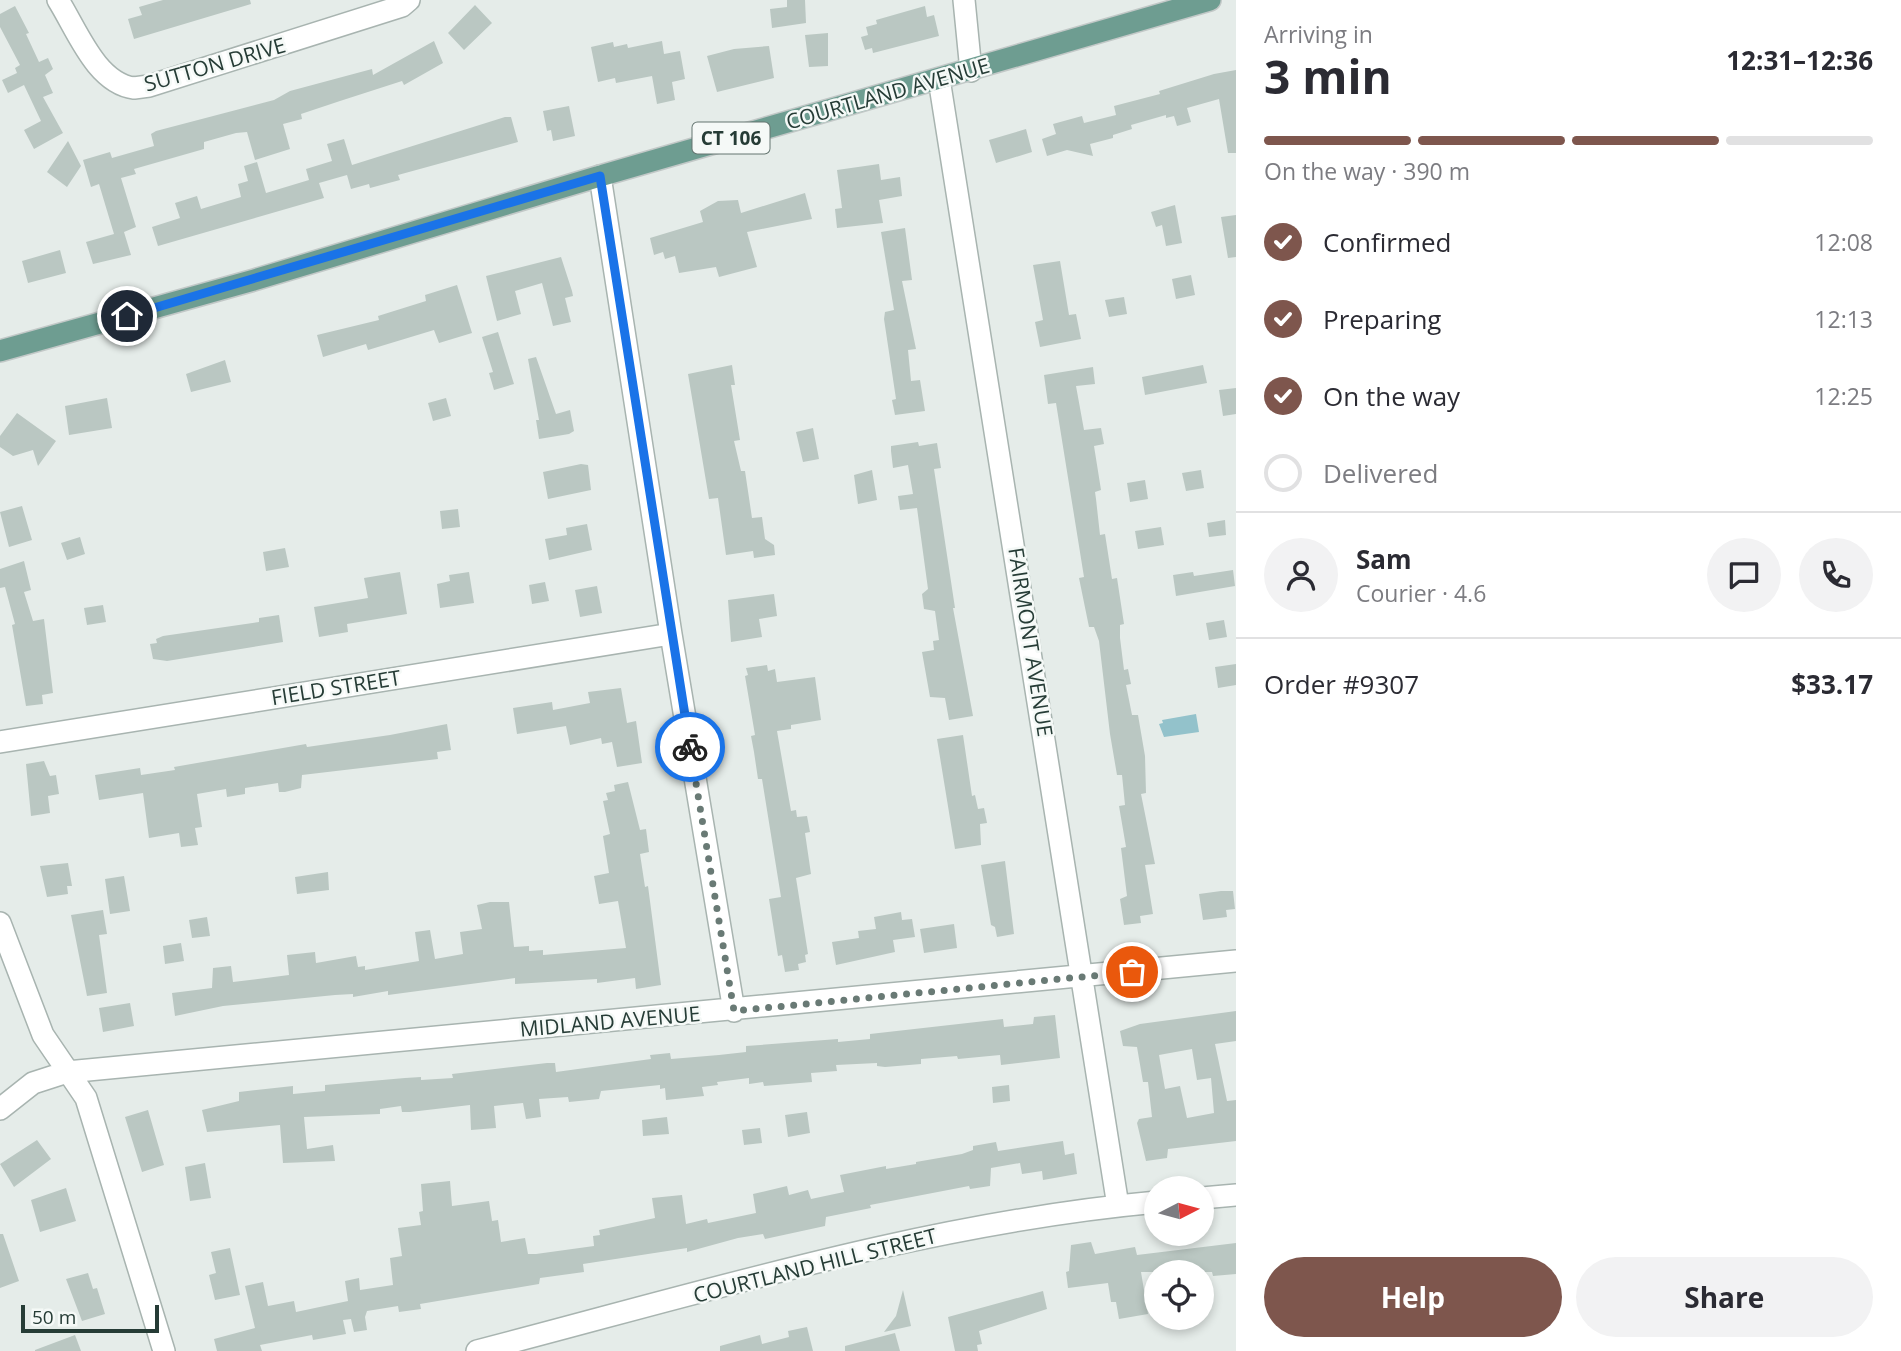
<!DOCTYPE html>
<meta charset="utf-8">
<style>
body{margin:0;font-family:"Open Sans",sans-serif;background:#f2f2f3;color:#2b2b33;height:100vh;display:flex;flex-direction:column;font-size:26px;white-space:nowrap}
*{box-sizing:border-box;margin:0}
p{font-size:23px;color:#7c7c81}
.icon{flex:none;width:38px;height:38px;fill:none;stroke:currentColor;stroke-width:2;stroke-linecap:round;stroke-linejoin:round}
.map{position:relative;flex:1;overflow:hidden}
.side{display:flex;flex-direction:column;background:#fff;width:665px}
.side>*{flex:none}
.needle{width:46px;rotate:84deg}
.fabs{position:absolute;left:1144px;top:1176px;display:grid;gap:14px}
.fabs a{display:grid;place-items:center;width:70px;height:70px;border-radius:50%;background:#fff;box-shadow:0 4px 10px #0003;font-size:35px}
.scale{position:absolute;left:21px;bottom:18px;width:138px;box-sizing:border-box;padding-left:7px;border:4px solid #263c36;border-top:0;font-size:19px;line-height:24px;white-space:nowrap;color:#263c36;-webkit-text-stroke:5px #f5f9f7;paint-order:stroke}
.pin{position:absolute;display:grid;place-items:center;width:60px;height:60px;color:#fff;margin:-30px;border:4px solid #fff;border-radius:50%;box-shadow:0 2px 7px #0007}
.courier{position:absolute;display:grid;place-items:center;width:70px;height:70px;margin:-35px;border:5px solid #1a73e8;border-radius:50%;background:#fff;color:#222;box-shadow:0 2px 9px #0007}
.head em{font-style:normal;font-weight:700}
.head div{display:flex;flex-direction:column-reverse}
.head{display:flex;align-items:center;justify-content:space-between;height:119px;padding:0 28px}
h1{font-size:46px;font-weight:700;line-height:52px}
.bar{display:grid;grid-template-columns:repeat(4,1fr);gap:10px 7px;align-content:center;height:84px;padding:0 28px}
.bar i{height:9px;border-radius:5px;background:#e1e1e2}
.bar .selected{background:#7e564d}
.bar p{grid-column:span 4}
.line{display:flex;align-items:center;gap:18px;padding:0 28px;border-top:2px solid #e1e1e2}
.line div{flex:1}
.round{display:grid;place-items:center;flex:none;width:74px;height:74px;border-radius:37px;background:#f2f2f3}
ol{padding:0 28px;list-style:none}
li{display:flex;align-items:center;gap:21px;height:77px}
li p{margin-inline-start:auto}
li .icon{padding:7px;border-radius:50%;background:#7e564d;color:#fff;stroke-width:4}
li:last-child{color:#7c7c81}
li i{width:38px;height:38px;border:4px solid #e1e1e2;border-radius:50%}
.action{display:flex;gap:14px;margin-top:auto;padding:14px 28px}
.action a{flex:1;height:80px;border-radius:42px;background:#7e564d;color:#fff;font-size:28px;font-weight:700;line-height:80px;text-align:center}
.action a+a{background:#f2f2f3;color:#2b2b33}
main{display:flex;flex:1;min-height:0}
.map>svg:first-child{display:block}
</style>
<main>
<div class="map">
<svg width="1236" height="1351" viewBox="0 0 1236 1351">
<rect width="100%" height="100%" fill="#e5ece9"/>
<path fill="#93c2cb" d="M1196 714 1199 732 1164 737 1159 724 1163 723 1162 720Z"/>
<path fill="#bac7c2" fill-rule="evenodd" d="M163 0H250L251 4 134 39 128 19 142 15 139 7Z
M787 0H805L806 23 772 28 770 9 787 7Z
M475 5 492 23 464 50 448 33Z
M15 6 29 33 26 34 39 62 48 58 53 69 45 75 53 93 43 97 63 133 34 149 24 130 41 121 24 85 8 93 2 80 17 73 15 68 20 65 0 27V14Z
M925 6 927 17 934 15 939 36 873 53 872 48 865 50 861 37 868 35 866 27 877 24 876 20Z
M828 33V66L809 67 805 35Z
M434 41 443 63 404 85 402 81 340 101 301 114 302 119 283 124 290 149 255 160 247 132 236 133 204 142V149L134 169 136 174 121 178 136 227 124 232 131 255 93 264 86 242 114 234 99 184 91 187 83 160 110 152 112 158 154 146 151 134 156 131 274 100 290 91 372 69 373 75Z
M662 41 664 54 680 51 685 79 672 82 675 100 657 104 652 76 616 83 615 78 598 82 591 47 613 42 614 47 627 44 628 48Z
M769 46 774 78 717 92 707 56 734 49Z
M1236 70V153H1228L1219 99 1187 108 1191 122 1177 126 1174 116 1166 118V115L1131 125 1132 129 1113 135V138L1090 144 1093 156 1067 150 1047 156 1042 139 1056 134 1053 124 1082 116 1084 123 1116 115 1114 106 1160 94 1159 91 1214 74Z
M569 106 575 136 553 141 551 130 547 131 543 111Z
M505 117H511L518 142 398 175 400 180 370 188 369 184 351 189 347 175 319 183 324 198 158 246 152 227 180 218 175 203 197 196 201 209 241 197 238 184 248 181 244 166 257 162 266 193 309 180 306 169 332 161 327 144 344 139 352 165Z
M1026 129 1032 152 996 163 989 140Z
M68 141 81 166 67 187 47 172Z
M879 164 881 180 900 177 902 196 879 200 883 223 837 228 835 209 842 208 837 170Z
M805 193 812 219 747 232 757 267 719 277 716 267 679 273 675 256 665 259 663 252 654 255 650 238 703 222 700 211 718 201 738 200 741 213Z
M1175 205 1182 243 1166 246 1162 225 1156 227 1151 212Z
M1236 215V257L1228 258 1221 217Z
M905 228 912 280 902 281 916 349 908 350 911 381 920 380 925 411 895 415 892 400 896 399 884 319 885 312 894 310 881 232Z
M60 250 66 273 28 283 22 261Z
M561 257 572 291 573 296 565 298 571 322 553 326 542 283 515 291 521 314 497 321 486 276Z
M1060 261 1069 315 1076 314 1081 339 1040 347 1035 322 1043 320 1033 265Z
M1191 275 1195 295 1176 299 1172 279Z
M457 285 472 333 439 343 434 330 368 350 366 344 323 357 317 335 379 320 378 316 426 301 425 295Z
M1124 297 1127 314 1109 317 1105 300Z
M498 332 514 384 494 390 489 373 493 372 482 337Z
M536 357 556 414 570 410 574 431 569 434 539 439 536 420H539L528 359Z
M225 360 231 382 191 392 186 374Z
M732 365 735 385H731L740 440 734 441 741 471H745L752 518 762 517 765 539 774 545 775 555 754 558 753 551 726 555 718 498 709 499 688 374Z
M1203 365 1207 383 1145 395 1142 377Z
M1093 367 1095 384 1076 386 1084 430 1101 428 1104 444 1094 446 1101 490 1095 492 1096 499 1100 535 1105 534 1112 579 1117 578 1124 624 1120 625V638L1124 670 1128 669 1131 684 1126 685 1132 715H1138L1145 756 1146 793 1141 794 1155 864 1145 865 1153 914 1140 916 1141 923 1124 925 1120 899 1127 896 1121 848 1126 847 1119 806 1125 805 1122 775H1117L1110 734 1099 641 1094 627H1089L1079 578 1084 577 1056 403 1048 404 1044 375Z
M1236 388V414L1223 416 1219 390Z
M107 398 112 428 69 435 65 406Z
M446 398 451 416 433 421 428 403Z
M17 413 56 441 38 466 33 450 13 456 0 447V436Z
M813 428 819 459 803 462 796 432Z
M918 442 919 446 937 443 941 468 934 469 955 608H953L973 716 949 720 945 698 930 697 922 652 934 650 933 641 939 640 935 611 924 609 922 594 928 589 917 508 900 510 898 496 913 494 908 465 893 468 891 451V446Z
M581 464 588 465 591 490 548 499 543 472Z
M872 470 877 500 858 504 854 475Z
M1201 470 1204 488 1186 491 1182 473Z
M1145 480 1148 499 1130 502 1127 483Z
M22 506 32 540 9 547 0 512Z
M458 509 460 527 442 529 440 511Z
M1225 520 1226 535 1209 537 1207 523Z
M587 524 592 550 549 560 545 539 567 535 566 528Z
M1161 527 1164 545 1138 549 1135 531Z
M80 537 85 554 67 560 61 543Z
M285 548 289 567 266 571 263 552Z
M24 561 31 590 24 592 33 621 44 619 53 693 42 695 43 704 26 706 12 625 15 624 5 587 0 588V569Z
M1233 570 1235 586 1176 596 1173 575 1193 572 1194 576Z
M400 572 407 614 347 624 348 632 319 637 314 607 368 598 364 578Z
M469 572 474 603 440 608 437 584 450 581 449 575Z
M545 582 549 601 532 604 529 585Z
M597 586 602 613 580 617 575 590Z
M774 594 777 616 759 619 762 637 731 642 728 600Z
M103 605 106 622 87 625 84 608Z
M279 615 283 642 167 661 153 659 150 644 157 643 156 639 163 636 259 622V618Z
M1224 620 1227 637 1209 640 1206 623Z
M1236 664V685L1218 688 1215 667Z
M767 665 768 671 775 669 777 682 815 677 821 720 791 725V729L777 731 791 811 796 810 797 817 807 816 810 832 805 833 811 874 796 878 808 954 805 955 806 962 798 964 799 970 785 972 782 955 778 956 769 899 781 897 762 779H758L754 752 751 736 755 735 745 676 748 675 746 668Z
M621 688 627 723 636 721 642 763 617 767 612 742 602 744 601 738 570 745 566 726 517 734 513 708 552 702 553 710 590 703 588 692Z
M447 724 451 750 437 752 438 759 302 775 301 788 285 792H279L278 783 245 788V794L227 797 226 789 197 794 202 827 195 828 198 845 181 847 179 833 149 838 143 793 99 800 95 775 140 768 141 775 175 770 174 767 306 744 307 747 390 735Z
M963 735 972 796 975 795 978 809 984 808 987 823 980 824 981 845 955 849 937 739Z
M44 761 50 776 56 775 59 794 48 796 50 813 31 816 26 764Z
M628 782 640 830 646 829 649 852 640 854 645 887 648 886 661 985 636 989 635 978 597 983V979L515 984V978L388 995V991L353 997V994L335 995 223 1006 175 1016 172 993 212 988 213 968 231 966 233 982 289 975 287 955 315 952 316 963 356 956 358 967 365 966V970L419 961 415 932 430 930 435 959 463 954 460 932 482 929 477 905 490 902H509L514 947 529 946V951L543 950V955L626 948 618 901 599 904 594 876 609 873 603 836 610 834 603 801 608 800 606 793 615 791 614 785Z
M1005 861 1014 934 997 937 995 927 991 925 981 865Z
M68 863 72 886H67L68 894 47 897 40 866Z
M328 872 329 890 297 894 295 877Z
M124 876 130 911 110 914 105 879Z
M1221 891H1233L1235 909 1226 910 1227 917 1203 920 1199 894Z
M103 910 107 934 99 935 107 993 87 996 71 915Z
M901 912 902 920 912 919 915 937 893 940 895 952 836 965 832 942 859 938 858 931 876 929 874 917Z
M207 917 210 936 192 938 189 920Z
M954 924 957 948 924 953 920 929Z
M181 943 184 961 165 964 163 946Z
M130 1003 134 1026 103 1032 99 1008Z
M1236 1011V1041L1215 1044 1227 1101 1236 1100V1141L1168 1149 1167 1158 1146 1161 1137 1123 1139 1119 1152 1117 1148 1082H1143L1137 1047 1123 1046 1120 1031 1140 1024ZM1192 1049 1197 1080 1211 1078 1214 1113 1187 1118 1180 1086 1165 1089 1159 1055Z
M1055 1015 1060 1058 1001 1065 1000 1055 958 1059 957 1056 921 1059V1064L885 1067 877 1066V1063L836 1065 837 1071 811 1073 812 1082 764 1086 763 1082 749 1084V1078L717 1082 718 1085 702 1087 704 1096 666 1100 665 1088 660 1089V1085L601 1091 599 1099 569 1102 568 1097 539 1099 541 1117 526 1119 523 1103 494 1106 496 1128 471 1130 470 1105 410 1112H402L401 1106 380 1109V1114L304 1117 307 1149 333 1145 335 1161 283 1163 280 1125 207 1132 202 1110 239 1101V1092L293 1086V1094L325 1091V1085L405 1078 421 1077V1080L453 1078 452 1074 547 1063H555L556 1072 651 1059 650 1055 670 1053 671 1059 719 1055 746 1052V1046L838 1039V1042L870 1039V1034L1003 1019 1004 1027 1033 1024 1034 1017Z
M1009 1085 1010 1101 993 1103 992 1087Z
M148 1110 164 1165 142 1172 125 1117Z
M807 1112 810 1133 788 1137 785 1115Z
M667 1117 669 1134 643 1136 642 1120Z
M760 1128 762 1143 744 1145 742 1130Z
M37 1140 51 1159 14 1187 0 1164Z
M1063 1141 1065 1155 1074 1153 1077 1174 1043 1180 1042 1171 1022 1174 1020 1163 991 1168 990 1186 970 1189 969 1186 870 1205 871 1208 826 1217 825 1226 765 1239 763 1234 738 1238 687 1252V1248L583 1264 584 1272 540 1278 539 1284 420 1304 421 1309 399 1312 398 1306 367 1311 365 1317 367 1330 354 1332 351 1319 343 1320 346 1334 313 1340 312 1335 260 1345 262 1351H217L214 1339 255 1328 245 1286 263 1282 268 1306 294 1301 296 1312 348 1301 345 1281 359 1278 360 1290 393 1285 390 1258 402 1256 398 1228 421 1225 419 1212 423 1211 421 1184 450 1181 452 1206 489 1201 492 1221 498 1220 501 1242 525 1238 528 1254H536L594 1246 593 1236 600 1235 599 1230 655 1218 652 1198 682 1195 686 1224 707 1219 708 1223 756 1213 753 1194 787 1186 789 1195 808 1190 811 1199 844 1192 840 1175 886 1166V1169L916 1164V1162L962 1154 973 1150V1146L996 1142 998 1151Z
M205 1163 211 1198 190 1201 185 1167Z
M66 1188 76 1221 40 1232 31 1200Z
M0 1234H3L19 1281 0 1288Z
M1091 1242 1095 1254 1135 1247 1137 1255 1236 1243V1274L1213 1276 1212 1272H1141L1148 1314 1119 1319 1116 1302H1111L1108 1283 1068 1288 1066 1272 1069 1271 1071 1245Z
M230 1248 240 1295 215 1300 209 1275 216 1273 211 1252Z
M88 1273 93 1289 97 1288 105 1314 82 1321 66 1279Z
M903 1290 911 1326 884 1332 896 1316Z
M1043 1291 1047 1309 979 1331 982 1344 977 1345 978 1351H955L948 1317Z
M807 1327 813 1351H720V1346L760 1335 762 1344 789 1337 788 1331Z
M895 1333 900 1351H845V1346Z
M75 1335 81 1351H35V1350Z"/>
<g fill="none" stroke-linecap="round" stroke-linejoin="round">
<g stroke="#a8b4b0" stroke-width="24">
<path id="minor" d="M58 0C77 30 96 83 134 88L149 86 402 6 409 0
M964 0 971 71
M939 79 1118 1206
M600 176 671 634 734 1011
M0 742 671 634
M0 923 43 1035 86 1098 164 1351
M0 1109 33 1083 67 1072 1236 961
M1202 1198 1236 1195
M477 1351C701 1293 926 1223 1157 1202"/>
</g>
<g stroke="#c2c8c7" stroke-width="24">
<path id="major" d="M0 351 254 280 600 176 1210 0"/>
</g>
<use href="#minor" stroke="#fff" stroke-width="21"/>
<use href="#major" stroke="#6e9d91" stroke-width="21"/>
</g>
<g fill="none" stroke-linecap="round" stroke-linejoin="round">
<path stroke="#697a75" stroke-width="7" stroke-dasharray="0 12.6" d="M690 747 734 1011 1132 972"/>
<path stroke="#1a73e8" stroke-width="9" d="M127 316 600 176 690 747"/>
</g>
<g text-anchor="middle" stroke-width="5" stroke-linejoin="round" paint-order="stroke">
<rect fill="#f5f9f7" stroke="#647570" stroke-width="2" x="692.5" y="122.5" width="77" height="31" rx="5"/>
<g font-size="19" font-weight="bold" fill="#263c36">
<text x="731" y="145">CT 106</text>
</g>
<g font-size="21" fill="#263c36" stroke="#f5f9f7">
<text transform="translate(215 65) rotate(-16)" y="7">SUTTON DRIVE</text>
<text transform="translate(888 94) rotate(-16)" y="7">COURTLAND AVENUE</text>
<text transform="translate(1030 642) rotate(81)" y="7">FAIRMONT AVENUE</text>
<text transform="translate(336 688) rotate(-9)" y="7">FIELD STREET</text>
<text transform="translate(610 1022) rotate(-5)" y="7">MIDLAND AVENUE</text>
<text transform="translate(815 1266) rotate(-14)" y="7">COURTLAND HILL STREET</text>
</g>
</g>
</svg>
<div class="fabs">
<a><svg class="needle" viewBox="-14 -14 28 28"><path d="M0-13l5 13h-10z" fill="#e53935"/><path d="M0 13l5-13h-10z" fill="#7c7c81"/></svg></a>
<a><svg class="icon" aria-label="locate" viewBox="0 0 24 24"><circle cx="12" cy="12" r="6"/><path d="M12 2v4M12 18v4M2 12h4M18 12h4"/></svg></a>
</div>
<div class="scale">50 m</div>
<div class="pin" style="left:1132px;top:972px;background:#ea580c"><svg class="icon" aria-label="bag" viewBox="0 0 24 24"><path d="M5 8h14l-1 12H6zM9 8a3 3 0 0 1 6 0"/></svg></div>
<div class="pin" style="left:127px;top:316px;background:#1f2937"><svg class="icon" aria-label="home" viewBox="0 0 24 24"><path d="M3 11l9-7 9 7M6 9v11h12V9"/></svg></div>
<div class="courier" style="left:690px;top:747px"><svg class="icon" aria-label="bike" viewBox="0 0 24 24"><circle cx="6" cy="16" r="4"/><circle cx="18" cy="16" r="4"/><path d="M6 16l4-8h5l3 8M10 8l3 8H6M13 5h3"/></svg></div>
</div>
<section class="side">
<div class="head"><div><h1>3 min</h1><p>Arriving in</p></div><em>12:31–12:36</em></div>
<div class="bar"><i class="selected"></i><i class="selected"></i><i class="selected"></i><i></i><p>On the way · 390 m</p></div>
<ol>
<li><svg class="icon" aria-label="check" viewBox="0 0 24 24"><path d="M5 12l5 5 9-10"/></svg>Confirmed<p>12:08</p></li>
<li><svg class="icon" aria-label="check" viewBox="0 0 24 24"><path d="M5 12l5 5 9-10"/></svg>Preparing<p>12:13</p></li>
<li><svg class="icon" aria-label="check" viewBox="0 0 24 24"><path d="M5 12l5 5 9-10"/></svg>On the way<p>12:25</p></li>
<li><i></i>Delivered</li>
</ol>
<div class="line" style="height:126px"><a class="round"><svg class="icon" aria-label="person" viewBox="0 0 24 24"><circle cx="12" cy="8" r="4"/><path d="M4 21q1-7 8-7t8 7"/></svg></a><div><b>Sam</b><p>Courier · 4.6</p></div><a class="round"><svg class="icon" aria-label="chat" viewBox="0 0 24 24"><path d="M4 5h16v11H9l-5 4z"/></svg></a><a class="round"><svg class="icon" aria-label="phone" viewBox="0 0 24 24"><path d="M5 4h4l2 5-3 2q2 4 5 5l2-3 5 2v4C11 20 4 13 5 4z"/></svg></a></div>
<div class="line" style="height:91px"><div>Order #9307</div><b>$33.17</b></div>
<div class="action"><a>Help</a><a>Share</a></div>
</section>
</main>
